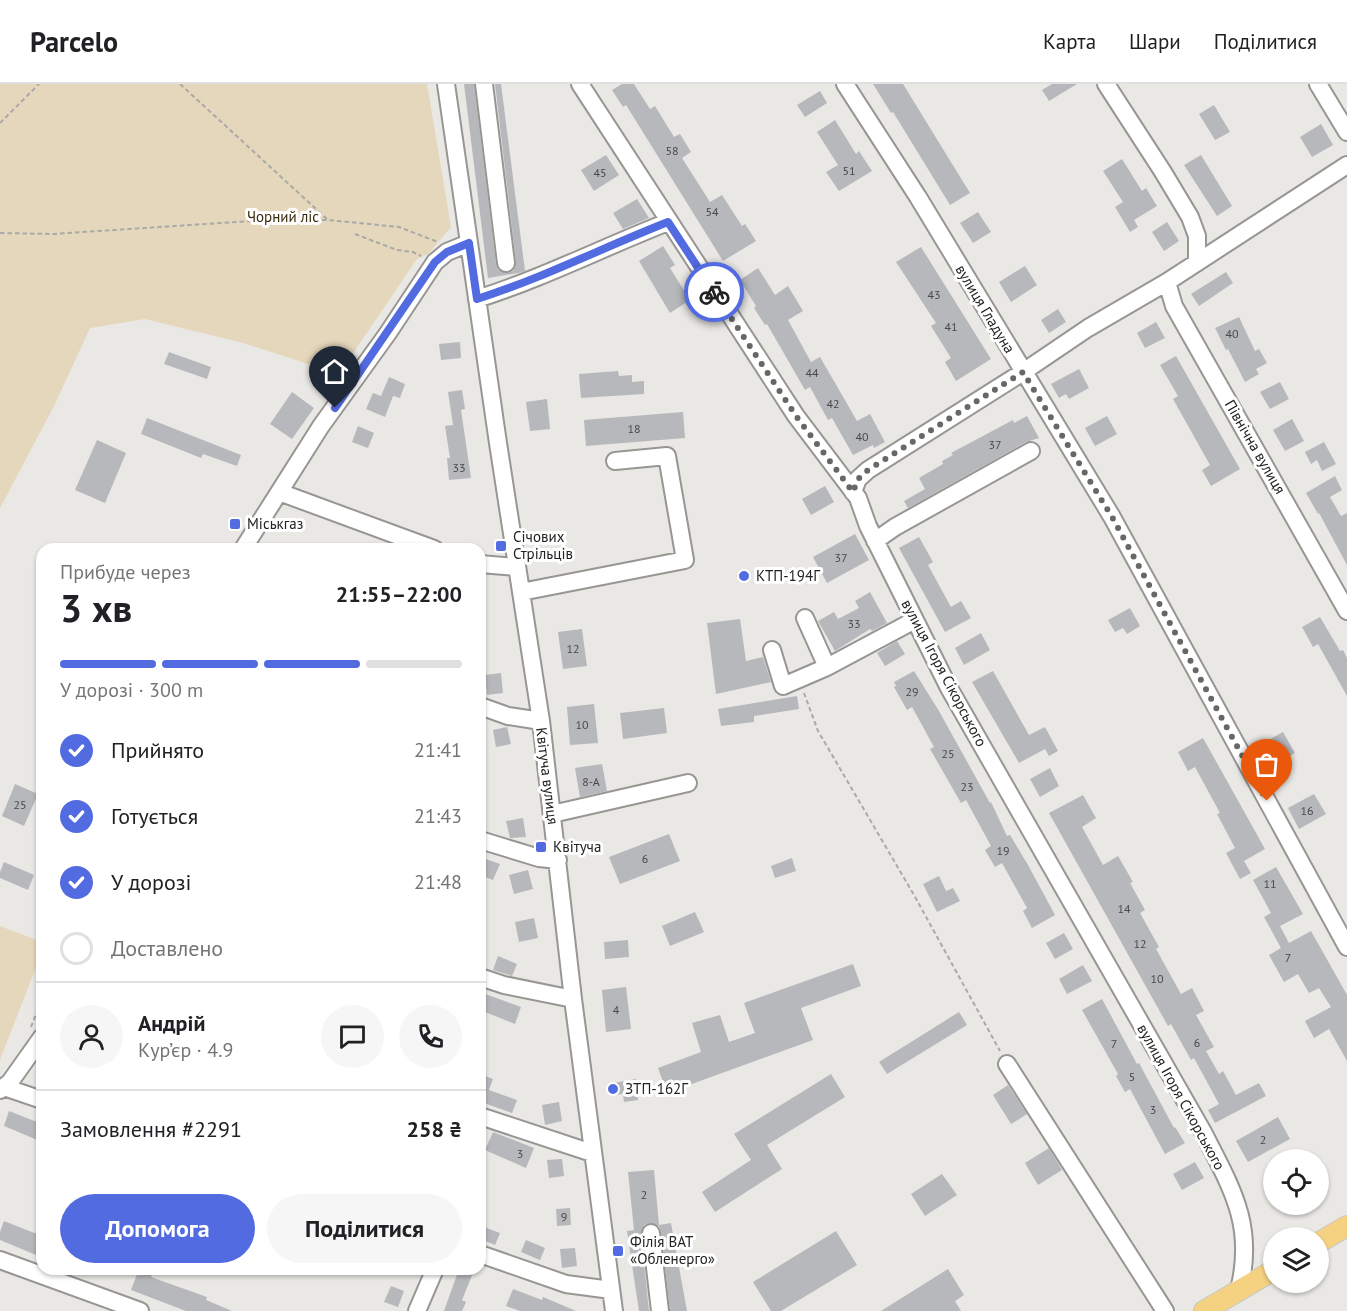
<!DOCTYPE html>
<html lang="uk">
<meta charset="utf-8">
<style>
body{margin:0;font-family:"PT Sans",sans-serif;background:#f6f6f6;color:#202124;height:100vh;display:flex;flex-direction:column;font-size:22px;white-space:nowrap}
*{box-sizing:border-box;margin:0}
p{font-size:20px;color:#757577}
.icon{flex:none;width:33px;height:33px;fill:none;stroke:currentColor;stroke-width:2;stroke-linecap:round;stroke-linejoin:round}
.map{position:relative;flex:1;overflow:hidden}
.drawer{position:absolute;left:36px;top:459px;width:450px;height:732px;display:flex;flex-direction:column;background:#fff;border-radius:18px;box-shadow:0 2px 4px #0004}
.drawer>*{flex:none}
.fabs{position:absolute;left:1263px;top:1065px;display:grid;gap:12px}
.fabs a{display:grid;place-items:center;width:66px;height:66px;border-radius:50%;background:#fff;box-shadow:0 2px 4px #0004;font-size:30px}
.pin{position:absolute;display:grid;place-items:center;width:51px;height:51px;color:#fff;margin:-62px -26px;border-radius:50% 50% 50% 0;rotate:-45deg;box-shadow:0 0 6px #0007}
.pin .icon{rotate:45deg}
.courier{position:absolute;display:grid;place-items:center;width:60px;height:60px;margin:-30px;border:4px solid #536be1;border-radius:50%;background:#fff;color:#222;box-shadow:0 2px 8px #0007}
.headline em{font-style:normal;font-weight:700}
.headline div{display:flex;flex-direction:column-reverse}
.headline{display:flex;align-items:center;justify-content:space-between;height:102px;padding:0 24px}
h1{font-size:39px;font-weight:700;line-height:45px}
.bar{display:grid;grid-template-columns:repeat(4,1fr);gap:9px 6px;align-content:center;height:72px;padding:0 24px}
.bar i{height:8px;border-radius:4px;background:#e0e0e0}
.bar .selected{background:#536be1}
.bar p{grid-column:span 4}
.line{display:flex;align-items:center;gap:15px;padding:0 24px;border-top:2px solid #e0e0e0}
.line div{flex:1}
.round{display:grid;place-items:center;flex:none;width:63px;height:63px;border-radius:32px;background:#f6f6f6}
ol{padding:0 24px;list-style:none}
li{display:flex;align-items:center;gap:18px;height:66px}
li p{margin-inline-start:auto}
li .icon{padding:6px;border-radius:50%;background:#536be1;color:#fff;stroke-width:4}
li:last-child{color:#757577}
li i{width:33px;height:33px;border:3px solid #e0e0e0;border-radius:50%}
.cta{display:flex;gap:12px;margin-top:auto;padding:12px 24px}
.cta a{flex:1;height:69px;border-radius:36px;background:#536be1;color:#fff;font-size:24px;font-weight:700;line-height:69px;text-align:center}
.cta a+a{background:#f6f6f6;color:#202124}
header{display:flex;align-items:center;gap:36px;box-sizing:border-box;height:84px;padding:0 30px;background:#fff;border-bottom:2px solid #e0e0e0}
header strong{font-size:28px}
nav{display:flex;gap:33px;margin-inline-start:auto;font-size:21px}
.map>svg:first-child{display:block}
</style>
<header>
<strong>Parcelo</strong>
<nav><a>Карта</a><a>Шари</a><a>Поділитися</a></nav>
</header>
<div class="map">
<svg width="1347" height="1227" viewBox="0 0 1347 1227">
<rect width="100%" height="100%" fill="#e9e8e5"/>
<path fill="#e5d7bc" d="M0 0H427L451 143 428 170 417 175 345 281 333 288 243 259 145 235 90 244 54 322 0 424Z
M0 842 42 858V868L0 976Z"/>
<path fill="#b7b8bb" d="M464 0H474L496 180 498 186 507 189 513 187 516 178 495 0H501L525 187 518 189 488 194Z
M622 0H634L650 25 655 22 674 53 680 50 691 68 682 74 710 118 722 111 742 142 745 140 756 157 723 177 626 21 623 23 612 6Z
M873 0H903L970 109 950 121 893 28 891 29Z
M1052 0H1077L1049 17 1042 6Z
M820 7 827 19 805 33 797 21Z
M1214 21 1230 48 1215 56 1199 30Z
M835 36 856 70 859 67 872 87 839 107 826 88 838 81 817 48Z
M1321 40 1333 61 1312 73 1300 53Z
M606 71 619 91 594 107 581 86Z
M1201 71 1232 122 1217 132 1184 81Z
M1122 75 1142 107 1146 104 1157 122 1134 136 1138 143 1130 148 1115 123 1123 118 1103 87Z
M637 115 649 134 623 145 613 129Z
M978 128 991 148 973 159 960 139Z
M1167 138 1179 157 1164 167 1152 148Z
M663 162 675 181 670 184 690 216 670 229 639 177Z
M921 163 991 275 956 297 945 278 951 274 931 242 936 239 896 178Z
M1025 182 1037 201 1011 218 999 198Z
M758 184 775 211 788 202 803 227 788 236 811 278 820 273 857 337 870 330 885 358 874 364 873 361 853 371 832 334 828 336 810 303 805 306 767 240 765 241 754 224 756 222 740 196Z
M1226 188 1233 199 1199 222 1191 210Z
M1058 225 1066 238 1049 249 1041 236Z
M1239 233 1255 267 1259 265 1267 279 1256 285 1259 290 1245 298 1228 265 1226 266 1215 244Z
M1156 238 1165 254 1145 264 1137 249Z
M460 258 461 274 441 276 439 260Z
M169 268 211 283 207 295 164 280Z
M1176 272 1240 385 1211 402 1202 386 1210 381 1173 315 1178 312 1160 281Z
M1079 285 1089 304 1069 315 1066 310 1059 314 1051 300Z
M618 287 619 292 632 291V298L644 297V310L581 314 579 290Z
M389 293 405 300 400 314 393 312 385 333 366 325 373 309 381 312Z
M1280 298 1289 315 1270 325 1260 308Z
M462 306 465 325 461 326 471 394 449 396 447 374H450L445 342 453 341 448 308Z
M292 308 314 324 292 355 270 340Z
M547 315 550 345 530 347 526 318Z
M683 328 685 354 586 362 584 336Z
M1027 332 1039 354 1026 358 908 424 904 417 925 405 919 394 943 380 942 377 953 371 951 369 1013 336 1014 339Z
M1107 332 1117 350 1095 362 1085 344Z
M147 334 241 371 237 382 203 370 201 374 141 350Z
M1292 335 1304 357 1285 367 1273 346Z
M358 342 374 349 368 364 352 358Z
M97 356 126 369 105 419 75 406Z
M1324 358 1336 380 1322 387 1317 376 1311 380 1305 368Z
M1335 392 1342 406 1330 413 1341 432 1347 429V481L1319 429 1318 430 1306 409Z
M825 402 834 418 811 431 802 415Z
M855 450 869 476 827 499 813 473Z
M919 453 933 478 928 481 951 523 961 517 971 534 945 548 899 464Z
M870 508 887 539 872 547 870 545 835 567 818 537 834 528 838 535 859 524 855 517Z
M1130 524 1140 542 1127 550 1123 544 1115 548 1108 536Z
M1320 533 1340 567 1343 566 1347 574V612L1318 560 1313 563 1302 543Z
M740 535 746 577 763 573 771 598 716 610 707 539Z
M582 545 587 582 563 585 558 548Z
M981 549 990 566 964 581 955 564Z
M897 557 905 570 885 582 877 569Z
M914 587 939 627 990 719 991 718 1007 752 1010 751 1028 781 1055 831 1032 844 1023 827 1027 824 1002 779 995 783 985 766 991 762 966 716 961 719 930 665 934 663 912 623 907 626 894 603 896 602 894 598Z
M993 587 1029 651 1045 643 1058 667 1049 672 1045 665 1019 679 972 598Z
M501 589 503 609 487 611 485 591Z
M797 612 799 625 754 632V638L721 642 718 625Z
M594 620 598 659 570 661 567 623Z
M664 624 667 649 623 655 620 629Z
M507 643 511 660 496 663 493 646Z
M1283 648 1295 669 1268 685 1256 663Z
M1203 654 1265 765 1244 777 1251 789 1240 795 1226 769 1235 764 1217 730 1220 729 1195 683 1188 687 1178 668Z
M602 680 607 707 580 713 575 684Z
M1050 684 1059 702 1040 713 1030 695Z
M15 700 38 710 24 742 2 732Z
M1314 710 1326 730 1299 745 1288 724Z
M1083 711 1096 734 1082 743 1103 781 1118 772 1133 798 1130 799 1145 826 1140 829 1159 863 1156 865 1181 910 1192 904 1204 927 1196 931 1214 963 1206 967 1219 990 1223 987 1236 1011 1259 999 1266 1012 1215 1039 1208 1026 1219 1020 1194 974 1191 976 1171 940 1168 942 1049 729Z
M523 734 526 753 510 754 506 737Z
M669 750 680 777 620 800 609 773Z
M480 773 500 780 493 796 480 791Z
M792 774 796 787 775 794 771 782Z
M4 778 34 791 28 806 0 794V788Z
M1276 783 1303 830 1280 842 1289 859 1311 847 1347 911V977L1329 945 1314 954 1305 937 1331 923 1319 904 1309 909 1298 890 1284 898 1269 871 1281 864 1264 833 1271 829 1253 796Z
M528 786 533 805 514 810 509 791Z
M939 792 946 807 953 804 960 817 937 828 923 800Z
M695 828 704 848 670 862 662 842Z
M534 834 538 854 519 858 515 838Z
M1064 849 1073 865 1055 875 1046 859Z
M628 856 629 873 605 875 604 858Z
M498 872 517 880 512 892 493 886Z
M853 880 861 902 801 924 813 956 667 1009 658 984 701 968 692 939 720 931 729 958 755 949 744 919Z
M1083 881 1092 897 1067 910 1059 895Z
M626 903 631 945 606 948 602 906Z
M480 908 521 923 515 940 480 926Z
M1102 915 1137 980 1139 979 1174 1044 1175 1043 1185 1059 1165 1070 1130 1005 1125 1008 1116 992 1118 990 1082 926Z
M959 928 967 941 887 990 879 978Z
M480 990 493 995 489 1006 517 1016 512 1029 484 1019 482 1022H480Z
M831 990 845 1013 767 1061 782 1085 715 1128 702 1108 751 1076 734 1050Z
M636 995 638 1016 624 1018 623 1010 609 1011 608 1000Z
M1008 1001 1027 1030 1011 1040 993 1011Z
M559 1018 562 1037 545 1041 542 1021Z
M9 1027 42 1040V1058L4 1042Z
M1278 1033 1290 1055 1248 1078 1236 1057Z
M493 1048 534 1064 526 1084 485 1066Z
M1049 1064 1062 1086 1038 1101 1025 1079Z
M562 1075 564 1092 549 1094 547 1076Z
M1195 1078 1204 1094 1182 1106 1173 1090Z
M654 1086 659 1141 671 1139 687 1227H670L661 1148 659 1142 650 1139 644 1141 641 1150 649 1227H639L627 1147 634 1146 628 1088Z
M942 1090 957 1111 925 1132 911 1110Z
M570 1124 571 1141 557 1142 556 1125Z
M4 1137 42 1152 36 1171 0 1156V1148Z
M484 1143 500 1149 495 1161 480 1155Z
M836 1147 857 1181 781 1227H771L753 1198Z
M526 1156 545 1164 540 1176 521 1168Z
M575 1164 577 1182 562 1184 560 1165Z
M139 1185 152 1190 151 1193 207 1213 206 1216 232 1227H186L131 1206Z
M459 1185 473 1189 462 1216 466 1218 462 1227H444Z
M948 1185 964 1211 955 1217 961 1227H881Z
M391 1202 404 1207 398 1223 384 1218Z
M513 1205 542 1216 543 1213 576 1227H520L506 1222Z"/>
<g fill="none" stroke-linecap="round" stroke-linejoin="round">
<g stroke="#979693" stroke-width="20">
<path id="minor" d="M446 0 498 359 541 637 573 915 614 1227
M484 0 506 179
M580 0 796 332 858 414 868 442 949 604 1203 1048C1232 1105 1255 1141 1239 1206
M845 0 918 113 1112 433 1347 863
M1106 0 1163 88 1190 133 1197 152V177
M1318 0 1347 48
M1167 198 1174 222 1347 527
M477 215C543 194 604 163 668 138
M279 408 434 465
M853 408 858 395 868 386 1023 288 1088 244 1167 198 1347 81
M875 457 895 443 1031 367
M243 465 321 342 388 249 435 178 447 168 469 159
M480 480 517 483
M521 508 685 476 667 372 615 377
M805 534 827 583
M772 566 783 602 827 583 915 536
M480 622 508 632 541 637
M552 730 688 699
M480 756 539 774 558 776
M480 893 504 901 573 915
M1007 980 1165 1227
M4 1003 42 1016
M0 1006 10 998 42 953
M480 1032 592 1069
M651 1149 660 1227
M480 1170 566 1200 611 1206
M0 1176 140 1227
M417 1227 435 1185"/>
</g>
<g stroke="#c6c6c5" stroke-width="22">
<path id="major" d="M1318 1159 1347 1142
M1204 1227 1274 1186"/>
</g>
<path stroke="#a9a9a6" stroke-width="2" stroke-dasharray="4.5 3" stroke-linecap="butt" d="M180 0 328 136
M0 39 39 0
M0 149 54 150 250 137 328 136 399 143 438 158
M355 150 397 166 413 168 421 172
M804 609 818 647 914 811 1000 967
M31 943 42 915"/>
<use href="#minor" stroke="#fff" stroke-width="16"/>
<use href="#major" stroke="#f5d282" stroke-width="20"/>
</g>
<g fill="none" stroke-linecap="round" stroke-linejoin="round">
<path stroke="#686766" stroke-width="6" stroke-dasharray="0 10.8" d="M714 208 796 332 853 408 858 395 868 386 1023 288 1112 433 1267 717"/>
<path stroke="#536be1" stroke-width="8" d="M335 324 435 178 447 168 469 159 477 215C543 194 604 163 668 138L714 208"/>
</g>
<g fill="#536be1" stroke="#fff" stroke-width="2">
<rect x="229" y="434" width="12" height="12" rx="3"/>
<rect x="495" y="456" width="12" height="12" rx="3"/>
<circle cx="744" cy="492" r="6"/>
<rect x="535" y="757" width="12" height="12" rx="3"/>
<circle cx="613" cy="1005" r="6"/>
<rect x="612" y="1161" width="12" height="12" rx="3"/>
</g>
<g text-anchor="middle" stroke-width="6" stroke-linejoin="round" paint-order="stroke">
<g font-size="12" fill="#474848">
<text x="672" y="71">58</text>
<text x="849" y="91">51</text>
<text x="600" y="93">45</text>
<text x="712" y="132">54</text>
<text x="934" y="215">43</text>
<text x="951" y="247">41</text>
<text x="1232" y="254">40</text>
<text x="812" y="293">44</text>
<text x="833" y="324">42</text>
<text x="634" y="349">18</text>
<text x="862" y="357">40</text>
<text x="995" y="365">37</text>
<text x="459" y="388">33</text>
<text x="841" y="478">37</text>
<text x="854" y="544">33</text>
<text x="573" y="569">12</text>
<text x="912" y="612">29</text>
<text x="582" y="645">10</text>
<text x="948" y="674">25</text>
<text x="591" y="702">8-А</text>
<text x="967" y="707">23</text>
<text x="20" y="725">25</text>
<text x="1307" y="731">16</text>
<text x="1003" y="771">19</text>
<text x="645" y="779">6</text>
<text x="1270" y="804">11</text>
<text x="1124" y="829">14</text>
<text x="1140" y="864">12</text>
<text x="1288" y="878">7</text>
<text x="1157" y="899">10</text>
<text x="616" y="930">4</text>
<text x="1197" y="963">6</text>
<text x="1114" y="964">7</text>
<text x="1132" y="997">5</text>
<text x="1153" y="1030">3</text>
<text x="1263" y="1060">2</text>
<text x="520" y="1074">3</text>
<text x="644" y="1115">2</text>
<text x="564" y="1137">9</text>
</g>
<g font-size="15" fill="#392a0c" stroke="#fff">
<text x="283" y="138">Чорний ліс</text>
</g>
<g font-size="15" fill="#222221" stroke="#fff">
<text transform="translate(985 225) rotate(59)" y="5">вулиця Гладуна</text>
<text transform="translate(1255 363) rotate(60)" y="5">Північна вулиця</text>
<text transform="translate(944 589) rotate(62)" y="5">вулиця Ігоря Сікорського</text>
<text transform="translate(547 692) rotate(83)" y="5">Квітуча вулиця</text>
<text transform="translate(1181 1013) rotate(61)" y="5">вулиця Ігоря Сікорського</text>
</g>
<g font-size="15" fill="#222221" stroke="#fff" text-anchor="start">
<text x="247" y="445">Міськгаз</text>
<text x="513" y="458">Січових<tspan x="513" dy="17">Стрільців</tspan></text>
<text x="756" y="497">КТП-194Г</text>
<text x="553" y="768">Квітуча</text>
<text x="625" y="1010">ЗТП-162Г</text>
<text x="630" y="1163">Філія ВАТ<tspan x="630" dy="17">«Обленерго»</tspan></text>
</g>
</g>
</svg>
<div class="fabs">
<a><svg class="icon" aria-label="locate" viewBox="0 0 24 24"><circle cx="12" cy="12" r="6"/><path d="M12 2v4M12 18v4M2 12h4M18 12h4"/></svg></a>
<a><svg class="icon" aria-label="layers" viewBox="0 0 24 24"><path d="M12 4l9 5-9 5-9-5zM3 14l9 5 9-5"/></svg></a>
</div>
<div class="pin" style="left:1267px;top:717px;background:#ea580c"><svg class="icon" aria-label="bag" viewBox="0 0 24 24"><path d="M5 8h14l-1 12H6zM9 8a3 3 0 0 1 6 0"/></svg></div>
<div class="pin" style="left:335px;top:324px;background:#1f2937"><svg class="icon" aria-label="home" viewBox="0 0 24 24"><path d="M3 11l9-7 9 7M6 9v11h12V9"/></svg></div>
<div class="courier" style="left:714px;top:208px"><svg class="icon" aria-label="bike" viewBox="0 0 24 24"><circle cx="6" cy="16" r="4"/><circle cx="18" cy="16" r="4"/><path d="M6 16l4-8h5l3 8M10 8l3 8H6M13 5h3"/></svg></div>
<section class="drawer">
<div class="headline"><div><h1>3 хв</h1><p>Прибуде через</p></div><em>21:55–22:00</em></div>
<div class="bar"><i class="selected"></i><i class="selected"></i><i class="selected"></i><i></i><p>У дорозі · 300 m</p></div>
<ol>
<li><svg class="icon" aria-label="check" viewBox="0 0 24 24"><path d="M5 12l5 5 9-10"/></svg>Прийнято<p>21:41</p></li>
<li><svg class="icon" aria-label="check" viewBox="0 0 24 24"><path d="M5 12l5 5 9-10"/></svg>Готується<p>21:43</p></li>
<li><svg class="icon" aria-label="check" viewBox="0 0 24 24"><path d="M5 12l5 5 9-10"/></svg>У дорозі<p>21:48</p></li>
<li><i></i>Доставлено</li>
</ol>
<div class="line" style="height:108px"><a class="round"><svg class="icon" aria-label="person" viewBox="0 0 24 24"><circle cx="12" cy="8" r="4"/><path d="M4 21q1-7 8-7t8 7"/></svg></a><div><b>Андрій</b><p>Кур’єр · 4.9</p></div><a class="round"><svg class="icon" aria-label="chat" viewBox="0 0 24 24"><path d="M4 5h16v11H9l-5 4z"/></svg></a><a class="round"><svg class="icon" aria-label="phone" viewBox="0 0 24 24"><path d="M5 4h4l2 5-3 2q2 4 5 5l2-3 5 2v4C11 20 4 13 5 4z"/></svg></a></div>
<div class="line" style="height:78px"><div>Замовлення #2291</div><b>258 ₴</b></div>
<div class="cta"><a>Допомога</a><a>Поділитися</a></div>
</section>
</div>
